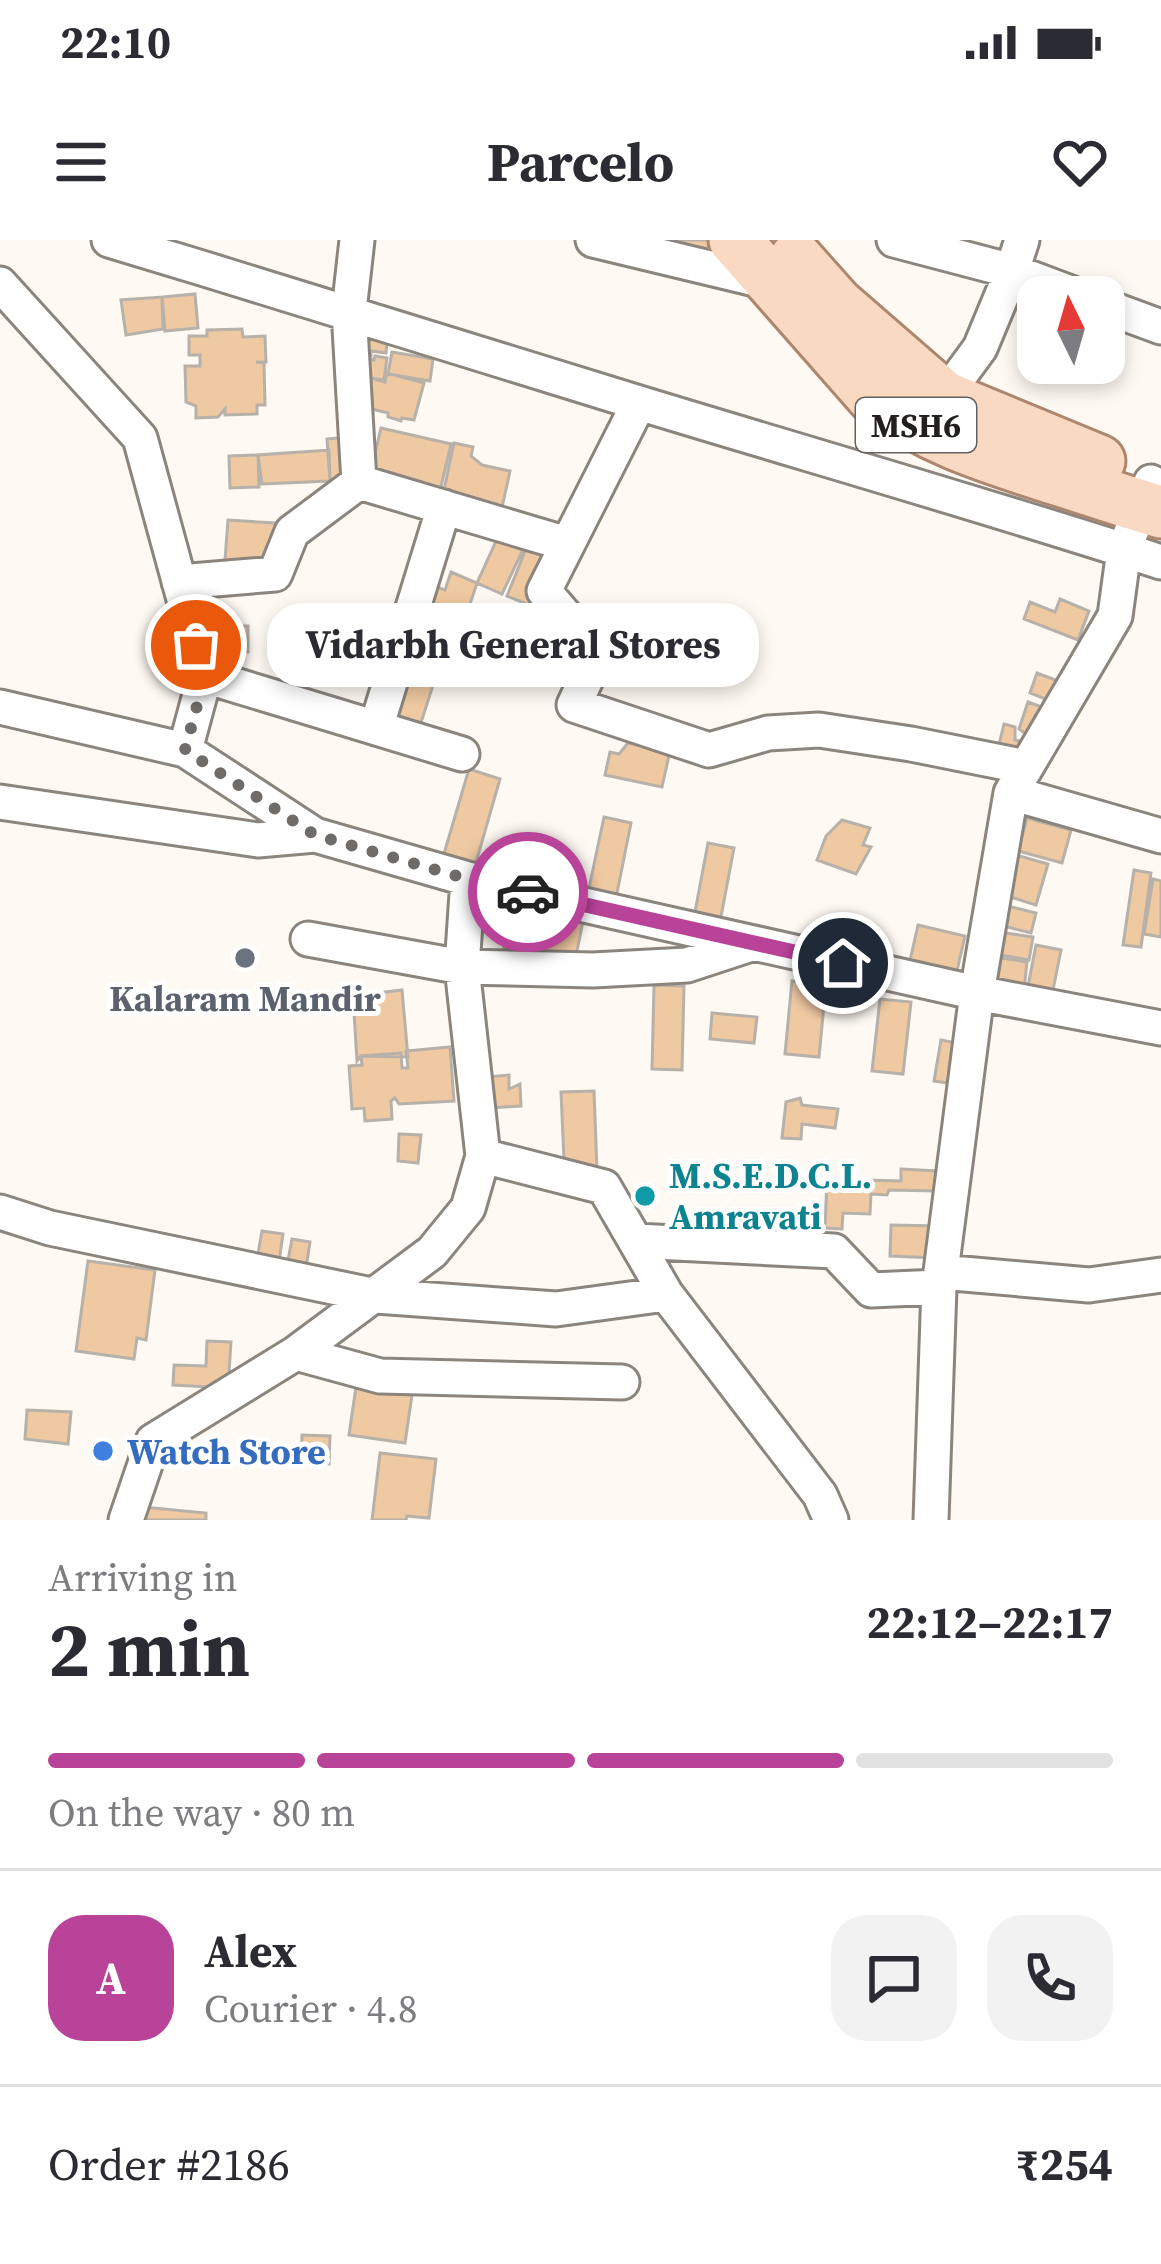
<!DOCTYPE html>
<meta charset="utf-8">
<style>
body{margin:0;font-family:"Source Serif 4",serif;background:#f2f2f3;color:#2b2b33;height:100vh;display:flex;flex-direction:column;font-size:45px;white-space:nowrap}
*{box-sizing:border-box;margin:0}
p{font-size:39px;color:#7c7c81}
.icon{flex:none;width:66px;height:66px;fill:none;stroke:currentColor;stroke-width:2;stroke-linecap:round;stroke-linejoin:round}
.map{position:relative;height:1280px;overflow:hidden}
.sheet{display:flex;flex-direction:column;background:#fff;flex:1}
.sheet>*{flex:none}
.needle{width:78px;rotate:355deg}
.buttons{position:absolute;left:1017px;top:36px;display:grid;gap:24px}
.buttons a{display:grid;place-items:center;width:108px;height:108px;border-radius:24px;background:#fff;box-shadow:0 6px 18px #0003;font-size:60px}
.pin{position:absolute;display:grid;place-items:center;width:102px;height:102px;color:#fff;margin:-51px;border:6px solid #fff;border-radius:50%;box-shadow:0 3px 12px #0007}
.courier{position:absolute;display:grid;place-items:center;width:120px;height:120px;margin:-60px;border:9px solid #b94399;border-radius:50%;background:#fff;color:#222;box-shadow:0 3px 15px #0007}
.bubble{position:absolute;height:84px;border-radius:36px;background:#fff;box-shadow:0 6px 18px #0003;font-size:39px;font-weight:700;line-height:84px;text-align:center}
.summary em{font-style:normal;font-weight:700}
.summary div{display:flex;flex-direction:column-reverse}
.summary{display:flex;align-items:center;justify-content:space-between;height:204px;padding:0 48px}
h1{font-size:78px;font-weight:700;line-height:90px}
.bar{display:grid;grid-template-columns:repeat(4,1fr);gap:18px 12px;align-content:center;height:144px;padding:0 48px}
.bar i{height:15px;border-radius:9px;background:#e1e1e2}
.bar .on{background:#b94399}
.bar p{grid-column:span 4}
.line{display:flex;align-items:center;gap:30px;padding:0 48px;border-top:3px solid #e1e1e2}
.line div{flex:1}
.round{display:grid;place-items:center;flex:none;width:126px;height:126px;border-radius:36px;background:#f2f2f3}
.status{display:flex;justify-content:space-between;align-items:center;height:84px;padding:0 60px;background:#fff;direction:ltr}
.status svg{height:33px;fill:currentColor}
header{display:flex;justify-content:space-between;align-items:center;height:156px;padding:0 48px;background:#fff;font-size:54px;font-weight:700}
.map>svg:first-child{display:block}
</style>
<div class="status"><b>22:10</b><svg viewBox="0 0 49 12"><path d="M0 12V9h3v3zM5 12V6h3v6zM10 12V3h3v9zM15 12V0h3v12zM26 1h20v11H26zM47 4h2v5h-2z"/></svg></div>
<header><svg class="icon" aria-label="menu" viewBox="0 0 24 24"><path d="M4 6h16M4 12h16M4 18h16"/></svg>Parcelo<svg class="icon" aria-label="heart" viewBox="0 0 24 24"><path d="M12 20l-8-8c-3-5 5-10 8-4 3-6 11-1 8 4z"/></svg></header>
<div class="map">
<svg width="1161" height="1280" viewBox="0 0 1161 1280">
<rect width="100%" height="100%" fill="#fef9f2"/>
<path fill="#efc9a1" stroke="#b7b1a9" stroke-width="3" d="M658 0H714L716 1 710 21Z
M195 54 198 88 165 91 162 57Z
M162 57 163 89 126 95 121 60Z
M242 89 243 97 265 96 266 122H256L264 123 265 165H257V174L225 175V169L218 177 196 178V166L186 162 185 126H200V115H189V96H207V90Z
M359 89 388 91 386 113 371 111V116L356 114Z
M392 112 433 119 430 141 388 134Z
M375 116 387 118 384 140 354 136 356 118 374 120Z
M387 133 424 143 414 180 402 178 401 181 388 177V173L372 169V161L362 158 368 137 385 142Z
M381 188 451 204 439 255 369 239Z
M347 197 350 240 330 241 327 199Z
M454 203 473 207 471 216 482 225 510 231 501 272 442 259Z
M329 210 330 241 262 244 258 215Z
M258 215 259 247 230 248 229 216Z
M228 280 275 283 273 323 225 320Z
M502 288 528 299 502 354 477 343Z
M530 299 555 308 531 366 507 356Z
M451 332 477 343 466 376 424 360 427 353 434 356 437 347 445 350Z
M1060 359 1089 371 1078 400 1024 379 1030 362 1055 372Z
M474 373 490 381 498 374 521 379 517 396 506 393 504 402 491 399 489 410 446 400 451 375 468 379Z
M202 386H248V412L201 411Z
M402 426 436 436 418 492 384 482Z
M1037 433 1066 444 1058 464 1030 453Z
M1028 462 1053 471 1033 499 1019 489Z
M1004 484 1015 487V500L1025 502 1019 523 996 517Z
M628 503 670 511 662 547 605 535 610 512 619 514Z
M469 529 500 539 475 626 443 617Z
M604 577 631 583 616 658 588 653Z
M1027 578 1071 590 1062 623 1018 611Z
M842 580 870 588 863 605 871 607 856 634 817 620 826 596Z
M708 603 734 608 720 682 694 677Z
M1016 615 1048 624 1036 665 1004 655Z
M1134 630 1151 633 1141 707 1123 705Z
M1153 639 1161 641V697L1144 694Z
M514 657 585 671 575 721 504 707Z
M1004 665 1036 673 1031 693 999 685Z
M918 685 965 696 956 735 909 725Z
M999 692 1033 697 1029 720 995 714Z
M1036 705 1061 710 1053 750 1028 746Z
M995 717 1027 722 1024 750 991 746Z
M792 741 826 744 819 817 785 814Z
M654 745 684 746 682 830 652 829Z
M402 750 408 817 361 816 357 821 353 756Z
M880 759 911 762 903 834 872 831Z
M712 773 757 777 754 803 710 799Z
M941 800 967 805 961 845 934 841Z
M450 807 454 861 399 864 395 858 391 861 392 879 365 881 364 868 352 869 349 826 362 825 361 816 401 813 402 828H408L406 811Z
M509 835V849L520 844 521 866 487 868 485 837Z
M594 851 597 930 564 920 561 852Z
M800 858 802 865 838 869 835 888 802 884 801 899 782 898 786 862Z
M399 894 421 895 418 923 398 921Z
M901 929 937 931V951L889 950 887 955 871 954 870 974 843 973 842 989 825 988 827 939 901 941Z
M891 985 937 986 936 1018 890 1016Z
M262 991 283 994 278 1029 256 1025Z
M292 999 310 1002 305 1035 286 1031Z
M88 1021 155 1030 146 1100 137 1098 134 1119 76 1111Z
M207 1101 231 1102 228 1148 173 1145 174 1125 206 1126Z
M357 1140 413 1148 405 1203 349 1195Z
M27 1170 71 1172 68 1204 25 1199Z
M302 1195 330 1196 329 1224 301 1223Z
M380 1213 436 1219 429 1278 407 1276 406 1280H372Z
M143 1267 206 1273V1280H141Z"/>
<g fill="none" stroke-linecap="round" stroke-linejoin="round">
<g stroke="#8b857e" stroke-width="39">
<path id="minor" d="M109 0C286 53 462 109 639 163 813 216 988 266 1161 322
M357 0 349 71 359 242 567 304
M593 0 772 43
M894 0 1012 31 1081 57
M0 44 140 198 205 436 185 510
M1104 66 1161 87
M944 157 980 108 1012 31 1022 0
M639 163 544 351 598 414 574 465 709 510 768 493 819 490 911 504 1026 527
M179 342 275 334 292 292 359 242
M205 436 462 514
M0 467 185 510 315 595 468 639 977 753 1161 788
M376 488 444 267
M1011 553 1161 596
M0 562 258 600 315 595
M468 639 462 727 483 916 604 947 666 1054 820 1255 831 1280
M308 699 462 727 593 730 687 725 751 704
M0 972 50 988 376 1056 556 1069 666 1054
M636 1001 834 1011 871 1050 939 1047
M941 1032 1089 1045 1161 1035
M296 1113 380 1136 622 1142
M126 1280 153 1201 296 1113 432 1012 468 968 483 916
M931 1280 939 1047 977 753 1011 553 1115 376 1124 310 1151 242"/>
</g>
<g stroke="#ac876e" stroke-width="57">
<path id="primary" d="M735 0 873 157C931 200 985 216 1053 238 1089 249 1125 262 1161 272
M796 18 837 64 944 157 1099 221"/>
</g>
<use href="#minor" stroke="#fff" stroke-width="33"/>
<use href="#primary" stroke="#fad9c2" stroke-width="51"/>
</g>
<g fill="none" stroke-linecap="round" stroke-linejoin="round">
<path stroke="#6f6b68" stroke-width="12" stroke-dasharray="0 21.6" d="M196 405 205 436 185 510 315 595 468 639 528 652"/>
<path stroke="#b94399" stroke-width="15" d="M528 652 843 723"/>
</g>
<circle fill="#6b7280" stroke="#fff" stroke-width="4.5" cx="245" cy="718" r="12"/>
<circle fill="#0f9aa8" stroke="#fff" stroke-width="4.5" cx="645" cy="956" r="12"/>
<circle fill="#3f7fe0" stroke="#fff" stroke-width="4.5" cx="103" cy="1211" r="12"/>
<g text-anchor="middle" stroke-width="10" stroke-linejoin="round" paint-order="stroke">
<rect fill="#fff" stroke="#646261" stroke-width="3" x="856" y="158" width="120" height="54" rx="9"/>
<g font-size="33" font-weight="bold" fill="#221f1d">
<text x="916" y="197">MSH6</text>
</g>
<g font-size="36" font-weight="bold" fill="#5b616d" stroke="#fff">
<text x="245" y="771">Kalaram Mandir</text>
</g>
<g font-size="36" font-weight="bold" fill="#0d838f" stroke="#fff" text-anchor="start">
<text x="669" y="948">M.S.E.D.C.L.<tspan x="669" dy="41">Amravati</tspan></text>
</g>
<g font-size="36" font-weight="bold" fill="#366cbe" stroke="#fff" text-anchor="start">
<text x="127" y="1224">Watch Store</text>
</g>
</g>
</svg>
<div class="buttons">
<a><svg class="needle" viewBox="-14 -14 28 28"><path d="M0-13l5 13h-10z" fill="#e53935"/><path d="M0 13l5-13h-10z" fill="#7c7c81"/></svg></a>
</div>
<div class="pin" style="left:196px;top:405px;background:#ea580c"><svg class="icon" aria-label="bag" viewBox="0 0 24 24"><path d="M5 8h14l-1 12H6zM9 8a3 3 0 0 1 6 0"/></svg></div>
<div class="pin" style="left:843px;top:723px;background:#1f2937"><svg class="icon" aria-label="home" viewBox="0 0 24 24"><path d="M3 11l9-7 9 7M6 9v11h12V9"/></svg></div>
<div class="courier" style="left:528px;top:652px"><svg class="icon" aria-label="car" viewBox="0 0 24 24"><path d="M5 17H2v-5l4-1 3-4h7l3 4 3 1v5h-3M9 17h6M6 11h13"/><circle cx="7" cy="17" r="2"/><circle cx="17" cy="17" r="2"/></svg></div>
<div class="bubble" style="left:267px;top:363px;width:492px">Vidarbh General Stores</div>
</div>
<section class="sheet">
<div class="summary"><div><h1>2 min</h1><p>Arriving in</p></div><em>22:12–22:17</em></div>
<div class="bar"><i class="on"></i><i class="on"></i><i class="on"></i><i></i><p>On the way · 80 m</p></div>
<div class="line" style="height:216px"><b class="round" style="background:#b94399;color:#fff">A</b><div><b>Alex</b><p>Courier · 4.8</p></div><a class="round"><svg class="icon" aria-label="chat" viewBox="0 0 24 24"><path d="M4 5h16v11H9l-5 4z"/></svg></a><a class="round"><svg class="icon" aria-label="phone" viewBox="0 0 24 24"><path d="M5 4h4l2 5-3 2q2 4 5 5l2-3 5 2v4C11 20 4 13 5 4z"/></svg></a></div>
<div class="line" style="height:156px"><div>Order #2186</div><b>₹254</b></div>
</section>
